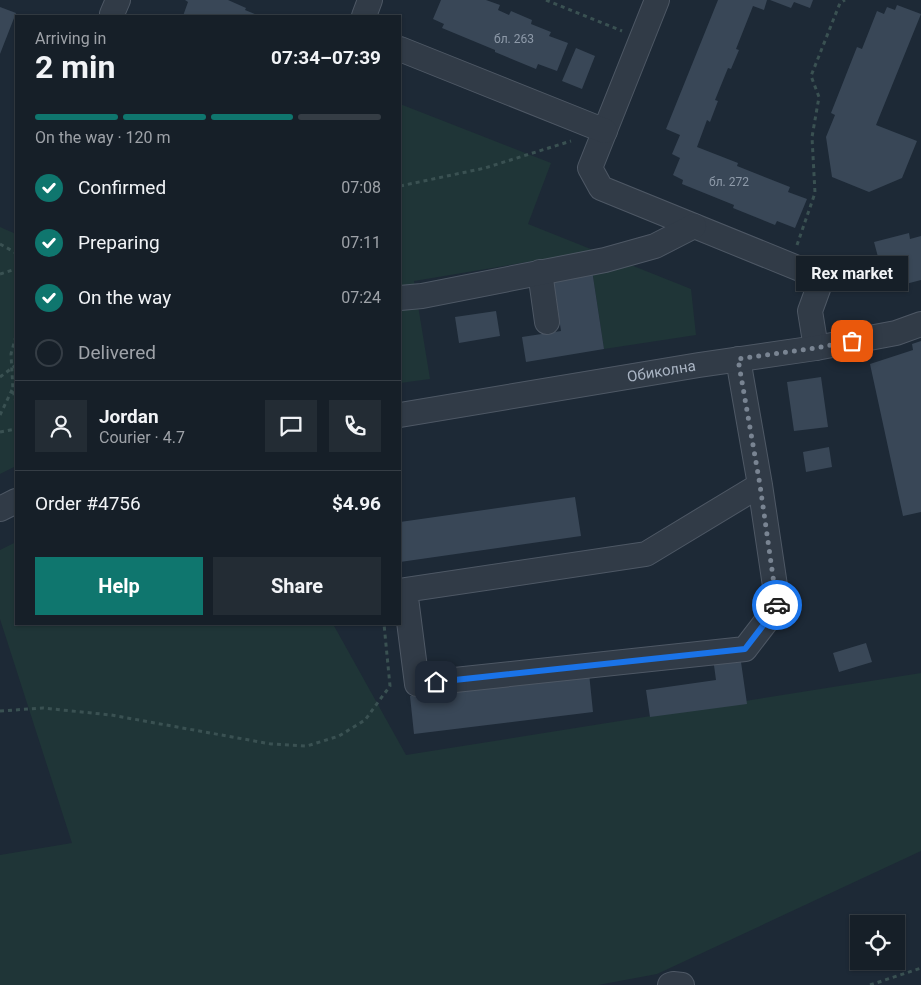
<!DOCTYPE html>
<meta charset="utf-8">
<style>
body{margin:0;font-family:Roboto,sans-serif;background:#232c34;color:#f1f3f6;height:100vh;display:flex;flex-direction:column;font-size:19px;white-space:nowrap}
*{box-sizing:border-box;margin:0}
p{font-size:16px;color:#9ea2a8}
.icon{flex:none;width:28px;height:28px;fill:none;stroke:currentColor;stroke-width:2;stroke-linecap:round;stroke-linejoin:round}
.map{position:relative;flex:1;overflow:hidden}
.panel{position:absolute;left:15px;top:15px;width:386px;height:610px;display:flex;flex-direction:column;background:#161f28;border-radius:0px;box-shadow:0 1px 4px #0004,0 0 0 1px #353d45}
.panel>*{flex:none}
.fabs{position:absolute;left:850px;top:915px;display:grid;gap:10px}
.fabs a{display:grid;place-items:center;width:55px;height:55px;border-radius:0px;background:#161f28;box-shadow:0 1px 4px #0004,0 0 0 1px #353d45;font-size:25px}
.pin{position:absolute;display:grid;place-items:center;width:42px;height:42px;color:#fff;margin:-21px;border-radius:10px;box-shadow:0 2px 8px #0006}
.courier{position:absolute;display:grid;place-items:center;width:50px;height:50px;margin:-25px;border:4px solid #1a73e8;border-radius:50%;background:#fff;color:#222;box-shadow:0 1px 6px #0007}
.bubble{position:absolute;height:35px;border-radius:0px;background:#161f28;box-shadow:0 1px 4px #0004,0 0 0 1px #353d45;font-size:16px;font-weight:700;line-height:35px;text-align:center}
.summary em{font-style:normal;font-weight:700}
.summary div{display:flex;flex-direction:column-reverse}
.summary{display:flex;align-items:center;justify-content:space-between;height:85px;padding:0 20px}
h1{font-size:32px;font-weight:700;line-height:38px}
.bar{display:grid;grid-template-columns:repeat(4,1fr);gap:8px 5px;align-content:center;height:60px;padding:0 20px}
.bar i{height:6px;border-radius:4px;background:#353d45}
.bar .current{background:#0f766e}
.bar p{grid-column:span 4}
.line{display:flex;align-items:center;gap:12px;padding:0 20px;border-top:1px solid #353d45}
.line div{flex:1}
.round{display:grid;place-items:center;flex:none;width:52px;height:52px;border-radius:0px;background:#232c34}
ol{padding:0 20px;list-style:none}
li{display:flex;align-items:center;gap:15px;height:55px}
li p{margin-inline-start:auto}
li .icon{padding:5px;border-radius:50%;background:#0f766e;color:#fff;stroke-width:4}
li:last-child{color:#9ea2a8}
li i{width:28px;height:28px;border:2px solid #353d45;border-radius:50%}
.cta{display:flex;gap:10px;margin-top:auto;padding:10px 20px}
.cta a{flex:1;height:58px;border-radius:0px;background:#0f766e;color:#fff;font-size:20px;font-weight:700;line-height:58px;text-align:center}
.cta a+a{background:#232c34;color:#f1f3f6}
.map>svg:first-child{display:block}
</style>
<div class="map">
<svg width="921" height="985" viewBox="0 0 921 985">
<rect width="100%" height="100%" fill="#1d2936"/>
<path fill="#1f3537" d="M400 104 551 163 528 224 691 289 696 335 604 349 592 270 557 257 414 281 430 379 400 383Z
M0 227 16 234V466L0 474Z
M16 542V624H333L406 755 921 673V851L657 974 598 985H0V855L72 843 0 619V550Z"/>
<path fill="#394757" d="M185 0H228L246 8 245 10 260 16H183L188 2Z
M441 0H486L500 5 498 10 509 15 511 11 532 20 531 24 551 32 549 36 568 43 557 71 538 64 536 69 495 52V50L442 28 444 24 433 19Z
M718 0H767L764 10 753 6 736 49 739 50 731 69 728 68 715 100 718 101 710 122 707 120 697 147 738 163 737 166 790 187 788 192 807 199 795 228 777 221 775 225 733 208 734 205 682 184 683 180 673 175 680 158 672 154 680 135 666 129Z
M770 0H813L810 8 794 2 791 8Z
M897 5 921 14 876 125 917 141 902 178 869 192 832 177 826 137 835 115 831 113 857 47 862 49 877 11 884 14 887 7 895 10Z
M0 7 16 13 0 54Z
M576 48 595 56 582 89 562 81Z
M909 233 910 239 921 236V280L898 286 896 280 885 283 874 242Z
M592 270 604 349 526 362 522 337 561 331 553 277Z
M496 311 500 336 459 343 455 317Z
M921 341V512L903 516 870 364 913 350 912 344Z
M821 377 828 427 794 431 787 382Z
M829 447 832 467 806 472 803 452Z
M575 497 581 536 400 562V522Z
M866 643 872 662 839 672 833 653Z
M740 655 747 704 650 717 646 690 716 680 713 658Z
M589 673 593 712 414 734 410 696Z"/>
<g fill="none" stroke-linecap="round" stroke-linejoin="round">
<g stroke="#4e5865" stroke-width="26">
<g id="minor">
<path d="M657 0 590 168 601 188 822 278 810 311 816 348"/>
<path d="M113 16 112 14 118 0"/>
<path d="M364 16 370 0"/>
<path d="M400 49 605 131"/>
<path d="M540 272 547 322"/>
<path d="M400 298 422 296 605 260 655 246 694 226"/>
<path d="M738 359 760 485 778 606 745 649 417 684 405 590 646 554 760 485"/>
<path id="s1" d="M400 415 699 365 816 348 896 333 921 324"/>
<path d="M0 509 16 501"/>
<path d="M670 985 673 984 682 985"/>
</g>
</g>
<path stroke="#3a5152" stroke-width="3" stroke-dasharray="4 4" stroke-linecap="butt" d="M546 0 622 31
M400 186 485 168 571 141
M0 244 16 253
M797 245 815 193 812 137 819 97 811 76 840 3 845 0
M0 274 16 269
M16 336 11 354 13 390 16 403
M0 377 16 365
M0 415 12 390
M0 432 16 429
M0 711 43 708 111 715 271 744 307 746 339 736 365 720 390 686 384 624
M870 985 921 968"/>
<use href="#minor" stroke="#313b47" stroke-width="24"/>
</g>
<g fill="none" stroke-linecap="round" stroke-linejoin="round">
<path stroke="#798492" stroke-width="5" stroke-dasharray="0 9" d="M777 605 760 485 738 359 816 348 852 341"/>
<path stroke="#1a73e8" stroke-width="6" d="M436 682 745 649 778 606 777 605"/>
</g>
<g text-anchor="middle" stroke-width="4" stroke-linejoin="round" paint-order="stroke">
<g font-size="12" fill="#8e9aa9">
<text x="514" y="43">бл. 263</text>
<text x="729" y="186">бл. 272</text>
</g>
<g font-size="15" fill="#aab5c4" stroke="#17202b">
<text dy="5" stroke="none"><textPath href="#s1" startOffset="265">Обиколна</textPath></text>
</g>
</g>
</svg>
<div class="fabs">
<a><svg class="icon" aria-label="locate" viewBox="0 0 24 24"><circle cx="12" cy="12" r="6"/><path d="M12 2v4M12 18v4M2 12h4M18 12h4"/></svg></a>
</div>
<div class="pin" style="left:852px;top:341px;background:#ea580c"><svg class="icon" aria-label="bag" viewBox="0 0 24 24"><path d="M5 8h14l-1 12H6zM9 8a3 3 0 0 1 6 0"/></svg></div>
<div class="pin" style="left:436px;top:682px;background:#1f2937"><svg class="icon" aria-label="home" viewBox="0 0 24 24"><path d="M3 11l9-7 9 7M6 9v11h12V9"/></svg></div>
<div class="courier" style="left:777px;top:605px"><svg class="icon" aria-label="car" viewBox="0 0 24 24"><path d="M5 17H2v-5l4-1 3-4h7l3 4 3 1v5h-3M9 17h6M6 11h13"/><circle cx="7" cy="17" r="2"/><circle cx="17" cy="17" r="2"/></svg></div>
<div class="bubble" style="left:796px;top:256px;width:112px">Rex market</div>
<section class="panel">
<div class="summary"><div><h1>2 min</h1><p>Arriving in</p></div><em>07:34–07:39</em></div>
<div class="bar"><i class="current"></i><i class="current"></i><i class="current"></i><i></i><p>On the way · 120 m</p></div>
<ol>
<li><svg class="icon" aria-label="check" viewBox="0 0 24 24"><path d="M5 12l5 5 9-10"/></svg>Confirmed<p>07:08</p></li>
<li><svg class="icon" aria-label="check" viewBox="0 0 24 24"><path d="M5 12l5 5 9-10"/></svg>Preparing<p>07:11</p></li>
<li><svg class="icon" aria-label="check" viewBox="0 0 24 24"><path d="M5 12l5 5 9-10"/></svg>On the way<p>07:24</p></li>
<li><i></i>Delivered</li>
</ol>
<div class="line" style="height:90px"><a class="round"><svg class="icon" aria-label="person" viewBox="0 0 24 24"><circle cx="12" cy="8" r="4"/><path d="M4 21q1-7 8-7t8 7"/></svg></a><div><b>Jordan</b><p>Courier · 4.7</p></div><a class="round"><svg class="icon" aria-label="chat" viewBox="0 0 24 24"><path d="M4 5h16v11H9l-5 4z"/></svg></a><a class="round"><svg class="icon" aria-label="phone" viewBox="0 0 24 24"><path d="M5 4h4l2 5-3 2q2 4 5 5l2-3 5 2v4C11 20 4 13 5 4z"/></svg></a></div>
<div class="line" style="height:65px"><div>Order #4756</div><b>$4.96</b></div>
<div class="cta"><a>Help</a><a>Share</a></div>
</section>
</div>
